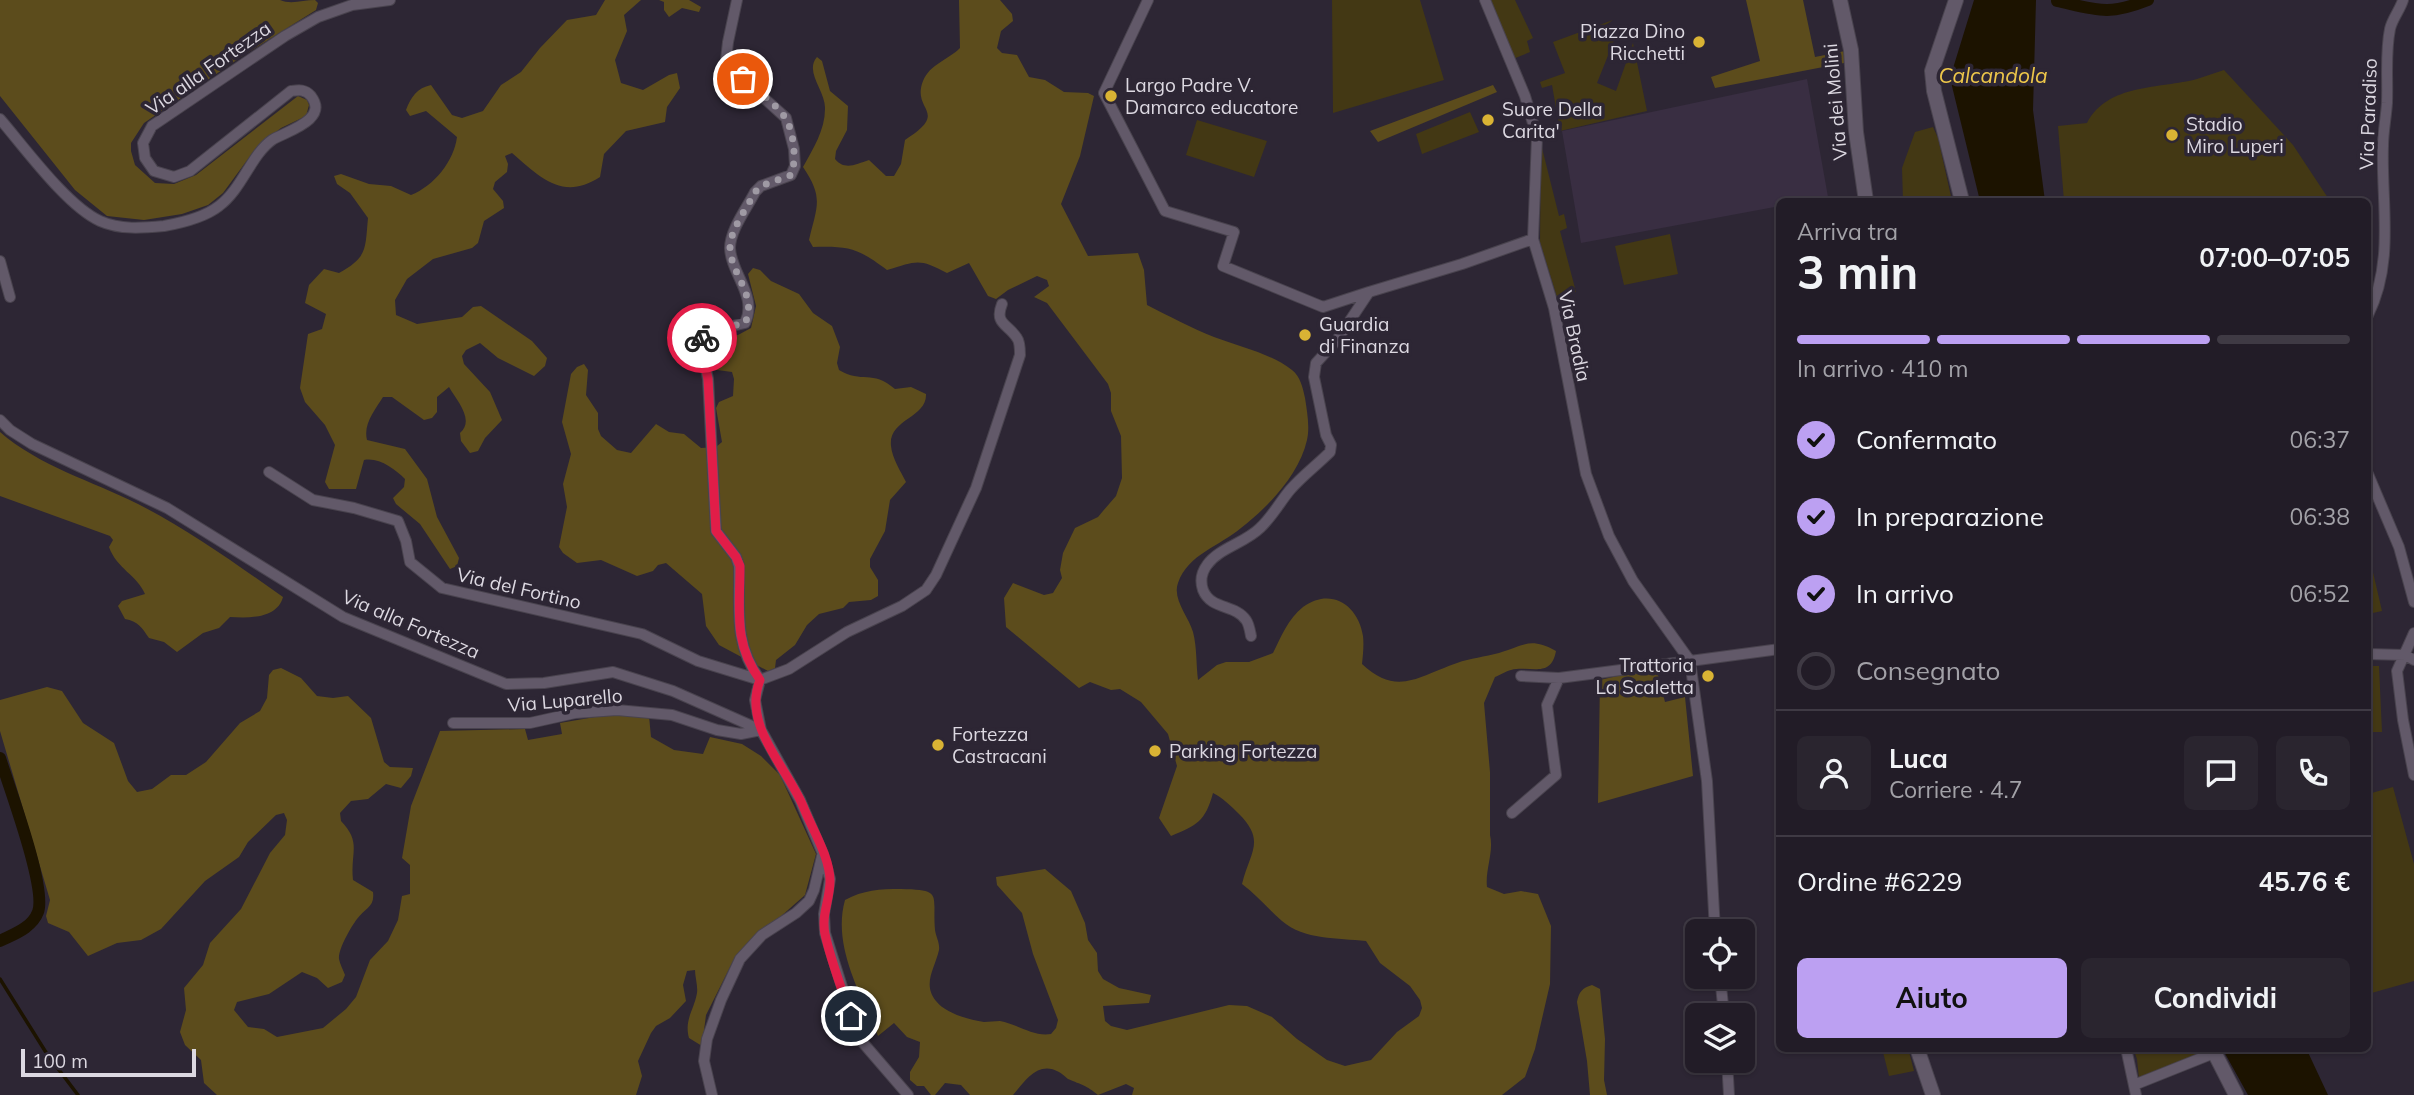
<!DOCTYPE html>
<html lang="it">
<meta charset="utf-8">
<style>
body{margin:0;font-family:Mulish,sans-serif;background:#2a252f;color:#f1f3f6;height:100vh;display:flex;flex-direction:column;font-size:26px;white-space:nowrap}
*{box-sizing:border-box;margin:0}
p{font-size:23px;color:#a2a1a7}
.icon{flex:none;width:38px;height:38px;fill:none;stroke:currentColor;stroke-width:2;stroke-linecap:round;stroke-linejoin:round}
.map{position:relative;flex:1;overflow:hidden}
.panel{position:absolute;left:1776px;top:198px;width:595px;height:854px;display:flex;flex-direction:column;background:#221c27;border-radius:10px;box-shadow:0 2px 5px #0004,0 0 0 2px #3f3a44}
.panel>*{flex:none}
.fabs{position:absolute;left:1685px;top:919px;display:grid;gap:14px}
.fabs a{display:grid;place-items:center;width:70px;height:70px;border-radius:10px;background:#221c27;box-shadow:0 2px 5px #0004,0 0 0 2px #3f3a44;font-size:35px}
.scale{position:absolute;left:21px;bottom:18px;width:175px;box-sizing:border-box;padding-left:7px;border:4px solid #dcd8e1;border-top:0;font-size:19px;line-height:24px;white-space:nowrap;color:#dcd8e1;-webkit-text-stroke:5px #2d2634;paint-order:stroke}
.pin{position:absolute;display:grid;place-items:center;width:60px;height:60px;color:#fff;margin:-30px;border:4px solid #fff;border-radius:50%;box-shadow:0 2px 7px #0007}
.courier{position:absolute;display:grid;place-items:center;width:70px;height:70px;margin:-35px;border:5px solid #e11d48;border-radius:50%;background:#fff;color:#222;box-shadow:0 2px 9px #0007}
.head em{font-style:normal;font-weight:700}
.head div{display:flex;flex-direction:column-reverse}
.head{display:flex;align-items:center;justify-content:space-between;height:119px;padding:0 21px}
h1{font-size:46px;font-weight:700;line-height:52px}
.bar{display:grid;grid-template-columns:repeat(4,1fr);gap:10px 7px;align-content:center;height:84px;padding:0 21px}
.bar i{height:9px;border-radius:5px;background:#3f3a44}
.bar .selected{background:#bca0f2}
.bar p{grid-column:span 4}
.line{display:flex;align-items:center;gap:18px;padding:0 21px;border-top:2px solid #3f3a44}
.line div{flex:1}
.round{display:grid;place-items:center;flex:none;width:74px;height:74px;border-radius:10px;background:#2a252f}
ol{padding:0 21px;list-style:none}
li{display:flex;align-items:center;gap:21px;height:77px}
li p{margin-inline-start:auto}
li .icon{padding:7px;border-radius:50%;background:#bca0f2;color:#111;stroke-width:4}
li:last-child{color:#a2a1a7}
li i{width:38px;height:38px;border:4px solid #3f3a44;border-radius:50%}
.action{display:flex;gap:14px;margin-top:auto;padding:14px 21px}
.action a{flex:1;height:80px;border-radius:10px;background:#bca0f2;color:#111;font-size:28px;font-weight:700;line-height:80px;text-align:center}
.action a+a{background:#2a252f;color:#f1f3f6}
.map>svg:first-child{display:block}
</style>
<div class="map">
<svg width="2414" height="1095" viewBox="0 0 2414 1095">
<rect width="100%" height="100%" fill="#2d2634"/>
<path fill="#392e42" d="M1807 79 1828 197 1807 201H1780V206L1581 243 1562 131Z"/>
<path fill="#433814" d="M1332 0H1420L1444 80 1333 113Z
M1491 0H1515L1533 38 1527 41 1530 52 1513 59Z
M1613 20 1596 31 1615 38 1597 83 1616 91 1633 43 1647 111 1560 131 1552 85 1542 88 1540 82 1565 73 1553 42Z
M2224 70 2293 145 2330 201H2064L2058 126 2087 123C2108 83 2160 89 2197 79 2206 76 2215 73 2224 70Z
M1470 112 1479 132 1422 154 1416 134Z
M1197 120 1267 141 1254 177 1186 155Z
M1933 127 1938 138 1952 201H1903L1902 168 1915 132Z
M1541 144 1559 216 1564 214 1567 228 1560 231 1576 292 1557 297 1540 242Z
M1670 234 1678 274 1624 285 1615 246Z
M2372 568 2382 611 2368 614V569Z
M2368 666H2379L2382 732H2368Z
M2393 787 2414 864V981L2368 994V794Z
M1882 1048H1908L1914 1071 1889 1076Z
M2133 1048H2205L2207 1052 2139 1079 2137 1059Z"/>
<path fill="#5c4c1c" d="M0 0H280C291 5 303 0 315 0L318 3 316 10 247 53 144 123 131 143V151L135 165 155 183 174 184 196 175 298 96 307 100 309 105 306 116 281 128 256 148 223 193 208 205 182 214 144 220 107 216 75 190 0 96Z
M605 0H641L624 15 627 31 615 60 621 83 643 90 669 75 677 73 680 88 667 107 665 122 626 131 604 154 600 177C563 201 541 178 512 153L505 156 508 164 507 172 495 182 493 189 503 201 504 208 484 221 478 243 472 248 433 259 407 279 395 300 396 315 417 324 462 317 473 307 481 306 532 341 547 358 545 366 534 376 498 358 480 343 466 350 462 356 464 364 490 392 502 420 485 438 478 451 470 453 461 441 460 433C475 420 457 401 449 387L437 397V412L432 418 424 420 392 397H383C375 410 363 424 367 440L405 449 427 479 437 517 459 558 457 566 450 569 420 524 396 504 393 498 404 487 405 479C395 469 379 457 364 460L356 489H329L325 482 335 445 325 425 305 402 300 388 308 334 322 329 326 314 305 303 309 285 324 269 339 273C368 257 365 249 368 218L350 193 337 184 334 176 341 174 369 184 391 186 411 195C434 186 454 161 457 137L426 111 410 116 406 110C411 97 417 88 431 85L452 115 462 118 483 111 501 85 521 72 540 48 567 20 596 15Z
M659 0H689L701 7 699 12 682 8 669 17 664 10V2Z
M959 0H1000L1012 14 1013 21 1001 31 997 48 1002 53 1017 55 1029 77 1045 80 1064 92 1088 93 1094 96 1080 156 1061 204 1088 256 1138 253 1144 270 1147 305C1169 316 1191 328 1214 337 1240 347 1270 353 1292 370 1300 376 1303 388 1305 398 1307 411 1310 427 1307 440 1299 475 1268 507 1241 528 1220 546 1188 554 1178 583 1172 599 1189 617 1193 632 1197 647 1196 665 1198 680L1217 665 1226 662H1249L1273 653C1281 637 1288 619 1303 607 1331 587 1358 605 1363 636 1364 645 1363 655 1362 664 1397 697 1419 676 1457 663 1470 658 1485 657 1499 653 1525 645 1530 637 1556 651 1551 679 1530 665 1511 670 1506 671 1500 675 1495 677L1484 703 1490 772V835C1494 852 1485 870 1487 887L1504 894 1521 891 1538 894 1551 926 1550 984 1535 1049 1525 1077 1502 1095H1132L1134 1088 1126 1084 1098 1095C1086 1085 1082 1085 1068 1079 1065 1077 1063 1074 1059 1072 1038 1060 1025 1081 1013 1095H970L961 1085 945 1083 935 1095H931L924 1086H917L910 1080V1072L919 1057 920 1042 907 1037 894 1023 878 1036C861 994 832 946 845 900 863 890 880 889 901 889 944 890 932 894 935 930 936 937 940 943 939 950 935 968 922 984 936 1001 945 1013 969 1020 984 1022 989 1022 995 1021 1000 1021 1017 1024 1033 1037 1051 1034L1056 1028 1058 1020 1033 954 1022 913 997 885 996 877 1045 869 1071 891 1085 923 1088 940 1097 953 1098 971 1103 979 1119 988 1151 995 1149 1003 1103 1006 1105 1021 1111 1026 1127 1030 1229 1005 1247 1006 1272 1017 1297 1039 1327 1060 1345 1066 1371 1060 1397 1032 1419 1016 1422 1008 1420 1000 1410 986 1380 963 1366 941C1338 938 1304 940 1282 921 1268 909 1257 895 1242 884 1250 852 1266 841 1239 814 1231 806 1223 798 1213 793 1205 822 1197 825 1171 836L1159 818 1177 766 1168 734 1141 702 1120 689 1111 690 1090 682 1079 688 1006 627 1004 598 1013 583 1044 595 1053 593 1062 578 1060 570 1063 553 1075 528 1098 517 1103 511 1116 496 1122 478 1121 436 1111 411V393L1108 384 1047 303 1034 297 1049 286 1047 280 1037 276 1008 290 996 299 988 296 969 263 947 273C919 258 917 261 887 270 858 248 849 246 813 247L809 240C817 206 824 198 803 167 813 149 825 130 825 109 826 91 804 72 817 57L822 61 830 91 848 106 847 130 836 151 835 159C845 171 856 164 869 160L886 176H894L901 164 905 140C951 111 911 111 923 81 930 64 948 60 960 48Z
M1746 0H1803L1815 57 1845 51 1844 63 1715 88 1711 77 1760 61Z
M1493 85 1497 92 1378 142 1370 131Z
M753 268 760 270 771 281 799 294 813 313 832 326 840 347 837 363 839 370C862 384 872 369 895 389L911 387 926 394C927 418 888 419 891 446 892 458 901 472 906 482L890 500 885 531 870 559V567L878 580V596L871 600 849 602 843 608 819 614 807 625 795 645 776 660 775 668 768 671 719 645 706 626 702 594 666 563 658 565 653 571 637 576 601 560 577 563 563 553 559 547 567 507 563 484 571 454 562 422 571 374 577 367 584 364 588 370 586 395 598 413V429L601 436 617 450 631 453 656 424 669 432 684 434 701 448 716 447 722 442 716 408 719 402 733 396 734 379 732 372 717 370 712 364 710 342 715 337 738 335 751 328 756 306 748 274Z
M0 432C39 466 92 481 138 504 189 530 236 564 283 597 277 619 249 618 230 617L219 628 203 633 177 652 164 642 149 638C142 628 138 621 125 619L118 606 122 601 145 594C137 575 117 569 109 547L113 540 110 536 0 496Z
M1656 667 1665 702 1685 697 1693 776 1598 803 1600 680Z
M281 668 301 678 317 696 333 698 348 696 371 718 384 762 390 767 413 768 411 776 401 788 386 784 368 799 351 801 340 813 341 821C362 843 350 852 353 880L373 892C375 907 365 908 357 919 351 927 338 949 339 959 340 964 343 970 345 975L342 982 328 988 317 978 302 972 269 994 237 1002 234 1010 248 1027 264 1029 277 1037 323 1028 346 1009 356 997 370 960 388 941 398 920 402 896 410 894V865L402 858 411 806 440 731 525 729 528 740 562 734 560 723 618 713 649 716 651 737 674 750 703 754 710 737 742 744 761 756 780 775 816 854 805 895 735 957 706 1015 702 1046 689 1038C684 1020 694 1010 697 993 698 986 695 977 695 970L687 971 683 985 686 1001 670 1018 656 1026 651 1033 638 1061 642 1076 636 1095H217L204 1083 201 1060 185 1045 180 1032 186 1010 184 988 203 965 210 943 241 909 270 853 285 835 287 820 284 813 276 815 248 842 239 857 205 881 161 929 141 940 117 943 88 956 69 932 48 923 46 916 50 900 0 731V700L47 687 62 691 83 723 114 743 128 781 137 792 152 789 171 775H186L206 762 240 723 260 711 267 698 269 675 273 670Z
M1592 985 1600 989 1605 1039 1604 1080 1607 1095H1590L1587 1061 1577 1002C1579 992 1582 988 1592 985Z"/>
<path fill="#1c1300" d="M1974 0H2036L2033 110 2045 201H1980L1950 78Z
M2222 1048H2306L2328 1095H2248Z"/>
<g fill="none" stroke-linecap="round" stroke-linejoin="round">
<path stroke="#1c1300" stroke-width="3.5" d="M0 979 47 1054 78 1095"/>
<path stroke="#1c1300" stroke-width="12" d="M2057 1C2097 10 2108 16 2148 0
M0 758C9 787 47 888 38 912 32 928 14 934 0 941"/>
<g stroke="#49434e" stroke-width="12">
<path id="minor" d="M737 0 728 42 726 60 743 79 786 118 794 149 795 166 791 175 761 186 755 192C747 208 730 230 730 248 731 274 758 296 745 323L707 332 700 341 708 379 716 531 736 557 739 566C740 611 733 642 760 680
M1148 0 1104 93 1165 211 1234 232 1223 266 1323 307 1369 292
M1485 0 1525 96 1537 137 1533 239 1554 308 1586 474 1609 536 1633 581 1690 661 1780 649
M0 119C25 148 67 206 100 221 120 230 143 228 164 226 181 223 205 217 219 206 242 189 251 155 272 140 287 131 329 120 311 96 305 89 299 90 291 91L190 171 174 177 154 171 145 158 143 143 152 126 285 36 318 17 352 5 390 0
M0 261 10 297
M2368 315C2395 261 2381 203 2383 146 2383 132 2386 118 2387 103 2388 79 2385 53 2390 29 2392 19 2400 10 2403 0
M0 420 10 430 32 444 167 508 343 617 506 684 544 683 613 672 673 691 761 730
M269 472 313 500 354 508 398 521 406 541 410 562 442 588 642 634 698 661 760 680 789 669 847 632 902 606 926 590 936 575 976 488 1020 355C1020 350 1020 342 1017 338 1008 324 994 324 1002 304
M2368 474 2399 547 2414 602
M2414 633 2397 671 2403 720 2414 775
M1251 636C1250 631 1249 624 1246 620 1235 604 1211 610 1203 590 1200 581 1201 573 1207 565 1219 548 1245 543 1260 528 1272 517 1280 502 1290 490 1302 476 1317 465 1330 452L1331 445 1326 435 1314 377 1316 363 1337 340 1369 292 1462 264 1533 239
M2368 654 2405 655 2414 660
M1521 676 1559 678 1690 661 1707 781 1715 931
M760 680 755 700 761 730 800 800 823 854 830 879 824 914 825 933 858 1037 908 1095
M453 723H530L575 713 617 710 672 715 717 730 741 734 761 730
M1512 813 1556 775 1547 705 1559 678
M1720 976 1724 1015
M2126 1048 2136 1095
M1727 1060 1729 1095
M2134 1085 2214 1053
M712 1095 704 1061 707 1039 721 1000 740 959 762 935 796 913 809 901 814 890 822 856"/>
</g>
<g stroke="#49434e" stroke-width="16">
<path id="tertiary" d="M1840 0 1851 50 1856 132 1866 201
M1956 0 1932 71 1934 91 1962 201
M1917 1048 1933 1095
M2212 1048 2236 1095"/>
</g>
<use href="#minor" stroke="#625969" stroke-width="10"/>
<use href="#tertiary" stroke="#625969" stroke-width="14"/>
</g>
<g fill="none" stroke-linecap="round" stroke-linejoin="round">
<path stroke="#9f9aa4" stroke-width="7" stroke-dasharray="0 12.6" d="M702 338 707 332 745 323C758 296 731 275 730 248 730 230 747 208 755 192L761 186 791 175C797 161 794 129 784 116 774 102 756 90 743 79"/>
<path stroke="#e11d48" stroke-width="9" d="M702 338 700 341 708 379 716 531 736 557 740 566C740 611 733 642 760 680 742 726 787 767 803 806 812 829 830 857 830 881 830 900 821 915 825 934 831 962 842 989 851 1016"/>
</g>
<g fill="#d9b334" stroke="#2d2634" stroke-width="2.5">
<circle cx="1699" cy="42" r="7"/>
<circle cx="1111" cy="96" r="7"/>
<circle cx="1488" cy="120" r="7"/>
<circle cx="2172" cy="135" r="7"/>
<circle cx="1305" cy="335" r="7"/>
<circle cx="1708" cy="676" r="7"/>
<circle cx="938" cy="745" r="7"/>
<circle cx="1155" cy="751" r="7"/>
</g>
<g text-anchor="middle" stroke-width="7" stroke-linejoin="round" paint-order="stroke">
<g font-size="19" fill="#dcd8e1" stroke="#2d2634" text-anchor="start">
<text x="1685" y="38" text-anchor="end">Piazza Dino<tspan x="1685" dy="22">Ricchetti</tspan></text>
<text x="1125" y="92">Largo Padre V.<tspan x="1125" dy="22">Damarco educatore</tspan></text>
<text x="1502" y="116">Suore Della<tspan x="1502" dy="22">Carita'</tspan></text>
<text x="2186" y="131">Stadio<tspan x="2186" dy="22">Miro Luperi</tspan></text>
<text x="1319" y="331">Guardia<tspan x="1319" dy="22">di Finanza</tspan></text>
<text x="1694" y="672" text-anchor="end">Trattoria<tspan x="1694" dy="22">La Scaletta</tspan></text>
<text x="952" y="741">Fortezza<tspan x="952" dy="22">Castracani</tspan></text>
<text x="1169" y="758">Parking Fortezza</text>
</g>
<g font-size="19" fill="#dcd8e1" stroke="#2d2634">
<text transform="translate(208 68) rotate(-35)" y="7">Via alla Fortezza</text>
<text transform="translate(1835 102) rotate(-95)" y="7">Via dei Molini</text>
<text transform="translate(2368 114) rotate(-88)" y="7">Via Paradiso</text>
<text transform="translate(1575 336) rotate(78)" y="7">Via Bradia</text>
<text transform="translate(519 588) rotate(13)" y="7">Via del Fortino</text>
<text transform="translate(411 624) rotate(23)" y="7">Via alla Fortezza</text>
<text transform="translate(565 700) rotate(-5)" y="7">Via Luparello</text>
</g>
<g font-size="21" font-style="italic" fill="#eec74a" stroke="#2d2634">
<text x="1993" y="83">Calcandola</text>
</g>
</g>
</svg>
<div class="fabs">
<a><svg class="icon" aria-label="locate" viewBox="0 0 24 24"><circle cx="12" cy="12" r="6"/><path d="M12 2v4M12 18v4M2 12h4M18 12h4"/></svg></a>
<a><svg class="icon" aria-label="layers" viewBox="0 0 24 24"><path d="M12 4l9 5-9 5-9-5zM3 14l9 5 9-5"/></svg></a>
</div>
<div class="scale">100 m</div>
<div class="pin" style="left:743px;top:79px;background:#ea580c"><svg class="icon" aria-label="bag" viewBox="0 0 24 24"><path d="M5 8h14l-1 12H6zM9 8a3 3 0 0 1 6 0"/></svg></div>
<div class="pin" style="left:851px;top:1016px;background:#1f2937"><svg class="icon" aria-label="home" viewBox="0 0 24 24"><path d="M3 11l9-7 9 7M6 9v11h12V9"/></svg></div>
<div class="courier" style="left:702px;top:338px"><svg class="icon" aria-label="bike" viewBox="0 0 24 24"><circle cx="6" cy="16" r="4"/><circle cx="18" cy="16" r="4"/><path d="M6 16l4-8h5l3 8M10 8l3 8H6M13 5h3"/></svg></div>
<section class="panel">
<div class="head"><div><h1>3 min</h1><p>Arriva tra</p></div><em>07:00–07:05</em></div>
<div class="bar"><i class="selected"></i><i class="selected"></i><i class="selected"></i><i></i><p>In arrivo · 410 m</p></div>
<ol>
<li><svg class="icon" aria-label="check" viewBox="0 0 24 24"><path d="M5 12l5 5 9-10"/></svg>Confermato<p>06:37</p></li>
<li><svg class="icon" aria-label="check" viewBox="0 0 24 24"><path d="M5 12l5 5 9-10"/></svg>In preparazione<p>06:38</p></li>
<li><svg class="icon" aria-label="check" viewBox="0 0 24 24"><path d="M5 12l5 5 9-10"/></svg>In arrivo<p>06:52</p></li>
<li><i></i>Consegnato</li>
</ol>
<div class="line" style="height:126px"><a class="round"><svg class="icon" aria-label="person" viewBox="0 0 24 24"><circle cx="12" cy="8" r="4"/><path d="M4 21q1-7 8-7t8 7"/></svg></a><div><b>Luca</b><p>Corriere · 4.7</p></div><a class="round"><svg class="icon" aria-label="chat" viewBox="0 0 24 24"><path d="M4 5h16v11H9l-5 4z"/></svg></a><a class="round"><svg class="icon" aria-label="phone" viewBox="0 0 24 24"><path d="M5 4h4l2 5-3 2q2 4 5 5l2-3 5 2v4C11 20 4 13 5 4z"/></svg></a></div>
<div class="line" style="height:91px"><div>Ordine #6229</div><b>45.76 €</b></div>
<div class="action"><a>Aiuto</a><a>Condividi</a></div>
</section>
</div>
